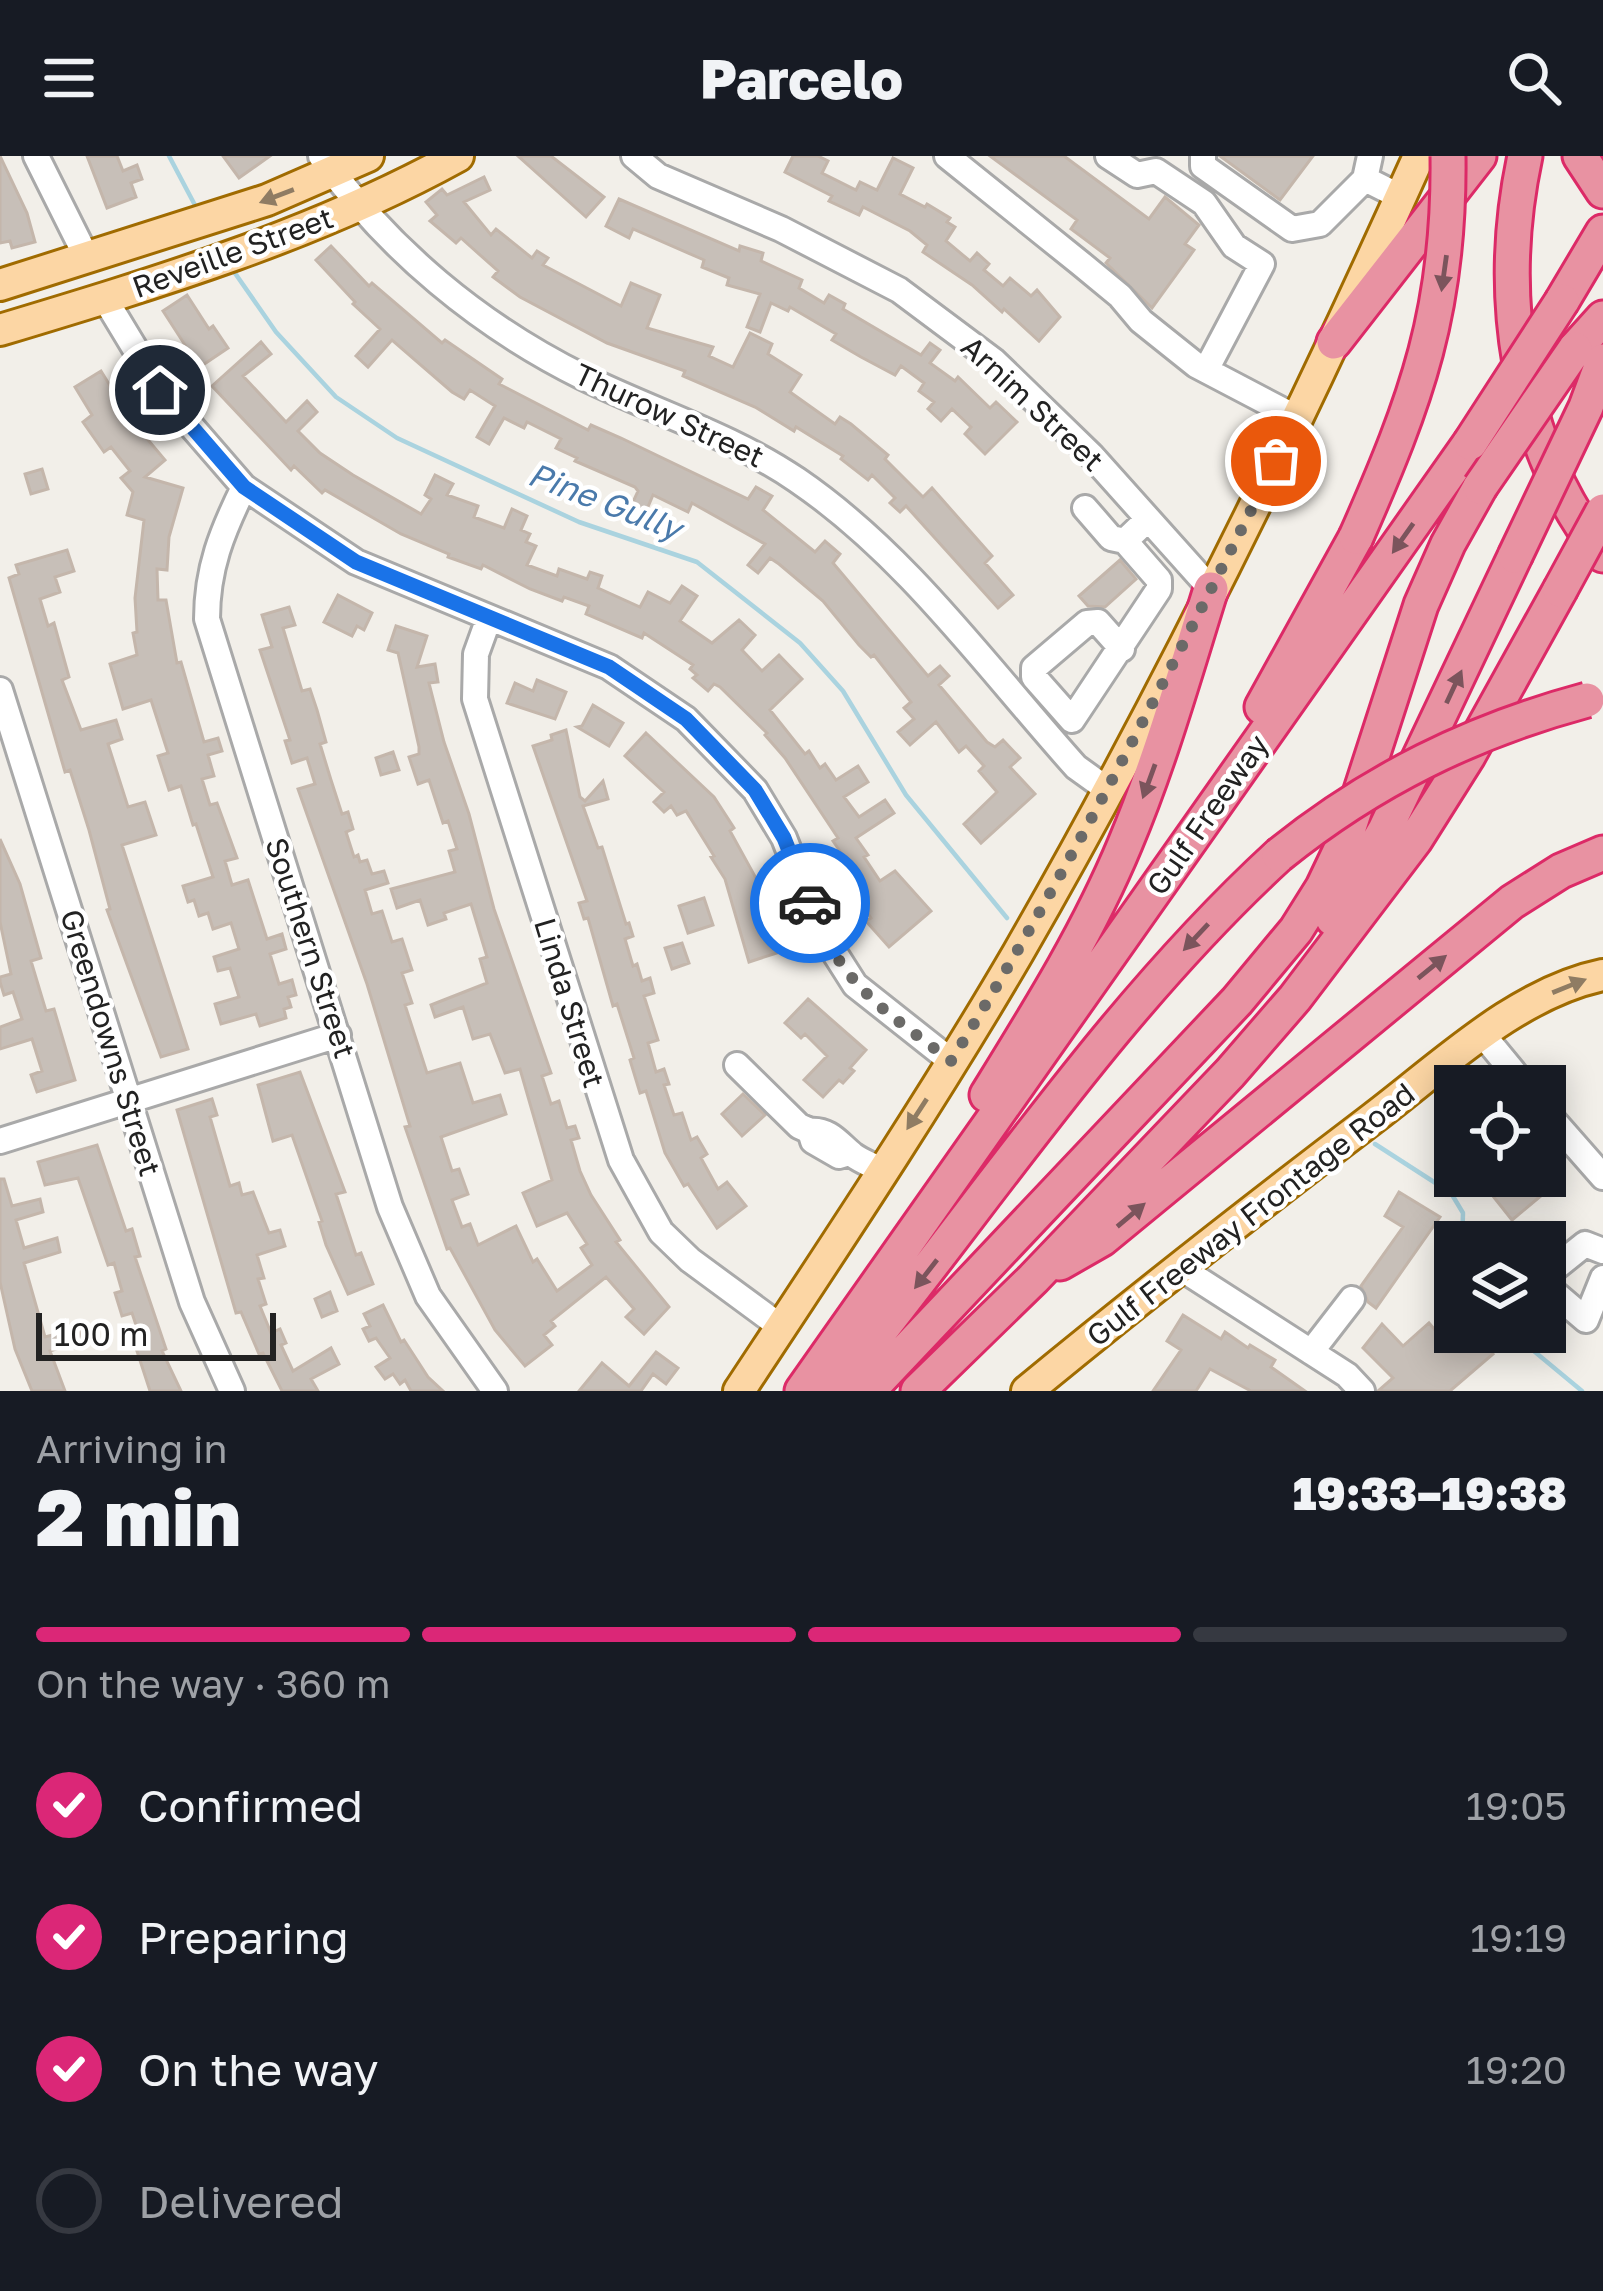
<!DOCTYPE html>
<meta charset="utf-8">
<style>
body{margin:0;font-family:"Golos Text",sans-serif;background:#20242c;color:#f1f3f6;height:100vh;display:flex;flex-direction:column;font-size:45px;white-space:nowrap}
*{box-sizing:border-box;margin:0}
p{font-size:39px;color:#9ea1a6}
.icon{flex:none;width:66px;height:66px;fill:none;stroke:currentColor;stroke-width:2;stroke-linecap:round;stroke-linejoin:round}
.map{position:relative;height:1235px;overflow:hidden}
.drawer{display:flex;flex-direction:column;background:#171b24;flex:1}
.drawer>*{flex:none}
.tools{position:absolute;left:1434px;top:909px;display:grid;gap:24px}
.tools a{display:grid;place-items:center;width:132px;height:132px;border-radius:0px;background:#171b24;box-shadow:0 6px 30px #0003;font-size:60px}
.scale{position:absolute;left:36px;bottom:30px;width:240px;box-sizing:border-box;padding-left:12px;border:6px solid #222;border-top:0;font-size:33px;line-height:42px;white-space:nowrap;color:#222;-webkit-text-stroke:9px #fff;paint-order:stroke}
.pin{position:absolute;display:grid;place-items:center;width:102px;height:102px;color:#fff;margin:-51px;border:6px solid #fff;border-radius:50%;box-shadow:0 3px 12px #0007}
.courier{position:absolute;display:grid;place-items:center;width:120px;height:120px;margin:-60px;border:9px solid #1a73e8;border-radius:50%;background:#fff;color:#222;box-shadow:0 3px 15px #0007}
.head em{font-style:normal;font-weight:800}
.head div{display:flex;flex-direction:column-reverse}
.head{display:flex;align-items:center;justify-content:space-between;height:204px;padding:0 36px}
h1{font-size:78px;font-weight:800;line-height:90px}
.bar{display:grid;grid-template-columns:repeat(4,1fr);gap:18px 12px;align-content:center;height:144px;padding:0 36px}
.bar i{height:15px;border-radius:9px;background:#363941}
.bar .current{background:#db2777}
.bar p{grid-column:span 4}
ol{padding:0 36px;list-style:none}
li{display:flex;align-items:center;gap:36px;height:132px}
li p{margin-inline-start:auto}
li .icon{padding:12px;border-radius:50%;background:#db2777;color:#fff;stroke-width:4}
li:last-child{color:#9ea1a6}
li i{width:66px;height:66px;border:6px solid #363941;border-radius:50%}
header{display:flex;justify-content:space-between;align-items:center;height:156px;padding:0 36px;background:#171b24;font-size:54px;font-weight:800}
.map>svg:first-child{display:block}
</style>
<header><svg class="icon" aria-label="menu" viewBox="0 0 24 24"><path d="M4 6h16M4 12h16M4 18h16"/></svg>Parcelo<svg class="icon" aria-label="search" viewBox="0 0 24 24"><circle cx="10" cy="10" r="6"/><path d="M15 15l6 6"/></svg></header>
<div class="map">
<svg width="1603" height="1235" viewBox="0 0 1603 1235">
<rect width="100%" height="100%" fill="#f2efe9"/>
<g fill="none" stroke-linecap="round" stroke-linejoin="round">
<path stroke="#aad3df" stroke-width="4.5" d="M169 0 197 53
M230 110 276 176 336 241 397 282 579 366 697 406 800 487 843 535 906 639 1007 762
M1375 988 1451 1037 1463 1057 1462 1086
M1511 1176 1582 1235"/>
</g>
<path fill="#c7bfb8" stroke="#c4b6ab" stroke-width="3" d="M0 0 27 57 35 86 12 92 10 85 0 87Z
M87 0H117L123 15 137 9 142 23 131 27 136 41 107 52Z
M223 0H270L239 22Z
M518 0H551L604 41 586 61Z
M793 0H818L828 5 822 17 856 34 860 26 877 34 893 2 913 12 900 38 925 51 927 48 950 62 947 66 955 71 946 85 970 105 977 97 989 108 984 114 1003 130 1010 122 1031 140 1037 134 1060 161 1039 185 1004 153 1002 156 972 129 923 96 927 89 910 75 863 51 859 59 829 45 832 40 785 16Z
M990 0H1064L1149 63 1165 41 1199 69 1185 88 1194 94 1152 152 1106 107 1110 102 1071 73 1077 64Z
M1220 0H1313L1280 44Z
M484 21 490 34 464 46 491 79 496 73 532 102 537 95 548 102 543 109 621 150 631 127 660 139 647 172 713 191 709 200 733 211 750 177 772 188 768 198 801 219 790 236 835 268 840 261 851 268 888 299 885 303 923 341 932 332 992 400 985 407 1013 439 998 452 906 350 900 356 890 347 895 342 872 319 868 324 841 303 843 300 796 271 794 275 755 251 683 220 685 215 607 187 520 141 493 121 498 115 461 82 456 87 430 65 437 59 426 46 442 33 447 39Z
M619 43 739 95 740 90 763 97 761 105 802 124 799 132 824 147 829 139 845 148 843 153 921 199 930 187 940 194 930 207 955 225 958 221 990 252 996 246 1017 266 985 298 965 278 971 271 952 253 941 265 928 253 934 246 919 235 924 227 901 210 895 219 861 201 832 184 836 178 790 151 788 155 771 147 760 176 747 171 760 138 727 129 729 122 702 111 704 104 633 73 629 82 606 70Z
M331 90 369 130 372 127 442 187 445 184 502 223 499 228 588 274 591 269 621 282 748 343 756 331 772 340 763 354 815 396 825 385 840 398 833 407 928 520 940 510 949 520 939 529 987 586 995 591 1003 584 1020 602 1010 611 1035 638 981 687 964 668 997 636 979 615 984 610 966 590 959 596 936 566 910 589 898 576 914 563 904 552 911 546 874 499 871 501 859 489 823 445 779 408 770 402 758 417 748 409 765 388 692 347 688 356 653 339 642 365 627 359 638 335 635 331 575 305 577 302 556 292 561 283 527 266 524 272 504 262 489 288 477 281 495 250 470 234 464 243 452 236 392 184 368 211 356 200 380 173 353 148 355 146 316 104Z
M187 139 209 173 213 170 228 192 197 213 191 205 184 210 174 196 185 189 163 155Z
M261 186 271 198 243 220 286 266 307 245 317 256 298 275 320 297 353 319 421 358 431 343 425 339 435 319 453 328 447 339 478 350 474 361 504 372 512 353 527 360 521 374 530 378 526 386 536 390 527 409 557 420 559 413 587 423 590 416 602 420 598 432 640 451 648 436 670 447 682 430 697 440 680 465 712 487 739 464 755 479 742 494 762 515 779 499 802 523 770 554 805 598 809 595 820 612 825 608 836 624 858 610 868 626 844 641 859 661 885 644 894 657 856 682 868 699 864 701 880 725 895 715 931 755 889 791 866 765 871 762 847 727 857 720 833 685 838 682 785 602 765 579 767 577 720 531 714 528 708 535 693 522 697 519 690 513 693 509 644 477 642 482 586 458 589 450 564 441 562 445 530 433 483 409 481 413 448 401 449 398 401 378 325 334 322 337 294 310 291 314 212 230Z
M101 215 117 241 121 238 142 269 138 272 165 304 145 321 183 332 169 381 167 414 157 413 158 444H166L177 507 181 506 204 586 218 582 222 595 208 599 214 620 202 623 210 649 217 647 237 702 225 705 232 729 248 724 267 783 282 778 286 793 270 798 279 828 292 824 296 839 288 841 291 851 284 853 286 862 260 870 256 858 221 868 215 848 239 841 230 812 218 815 214 801 239 793 231 767 213 773 208 757 199 760 194 744 188 746 183 730 213 721 196 668 193 669 181 630 169 634 158 600 168 597 151 544 123 553 110 508 137 499 133 477 137 476 135 442 144 364 127 359 133 336 121 322 130 315 111 291 104 296 83 266 92 259 75 231Z
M42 313 48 333 31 338 25 318Z
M67 394 74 415 55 421 60 436 40 443 48 470 54 467 69 521 62 524 81 574 116 564 122 583 108 588 128 651 145 646 156 679 122 689 188 893 161 901 107 754 110 753 89 674 70 614 65 616 9 422 19 418 16 409Z
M1120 404 1136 423 1105 451 1088 450 1079 440Z
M338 439 372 457 364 474 357 470 352 480 324 466Z
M289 451 295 469 283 472 302 535 310 533 317 554 326 586 320 588 331 624 342 658 348 656 353 673 346 676 354 701 358 699 360 706 367 704 372 718 384 715 388 727 365 734 372 758 382 755 392 786 402 783 412 814 402 817 412 847 405 849 427 917 460 907 473 947 500 939 506 958 441 981 452 1015 459 1013 468 1038 452 1044 462 1071 470 1068 478 1089 516 1070 533 1106 537 1103 557 1135 592 1109 581 1092 587 1088 567 1057 537 1070 523 1037 552 1024 520 913 505 917 490 878 473 883 463 851 435 861 431 849 487 827 480 803 487 801 471 748 444 757 446 763 428 769 420 744 397 752 391 733 455 716 449 695 457 693 448 665 443 667 429 624 418 628 409 601 419 598V591L398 497 388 494 396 470 427 480 417 511 435 508 438 526 429 527 444 586 469 658 494 753 551 917 542 920 551 948 559 945 567 972 575 970 579 982 571 984 580 1015 591 1039 620 1084 616 1086 669 1151 644 1178 626 1161 634 1153 606 1121 551 1165 555 1170 544 1179 552 1189 525 1210 495 1174 450 1092 447 1093 405 971 410 970 367 828 298 633 315 628 307 602 292 607 285 585 290 584 260 494 272 491 262 459Z
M537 524 566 536 555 563 507 547 515 527 533 535Z
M593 549 623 567 609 590 577 571 582 570Z
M566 574 580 641 585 645 603 625 608 643 583 650 598 692 602 691 626 768 629 767 633 780 625 783 633 810 637 808 642 825 650 822 654 837 644 840 658 884 648 887 656 916 664 913 669 928 664 929 674 959 682 957 691 984 697 981 707 998 701 1002 718 1033 727 1026 746 1050 717 1072 688 1028 684 1030 665 997 646 935 640 937 630 904 634 902 617 848 613 850 588 762 584 763 579 747 587 745 533 590 552 584 551 579Z
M646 577 714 641 734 672 730 675 757 724 783 795 749 806 725 723 711 701 714 700 686 655 677 659 671 650 664 656 654 646 664 636 625 600Z
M393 596 399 614 381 619 376 602Z
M0 683 20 728 41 802 31 805 46 855 54 853 75 924 37 936 31 919 42 915 32 883 0 893V871L22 863 13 836 4 839 0 826V821L11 818 0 766Z
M704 742 713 769 688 777 679 750Z
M682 787 689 807 672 813 665 792Z
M808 843 866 894 850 912 854 915 843 927 839 924 823 941 804 924 827 900 805 878 801 882 785 867Z
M300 916 345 1036 336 1038 356 1099 361 1097 373 1128 348 1138 326 1089 319 1066 322 1065 292 979 273 985 258 929Z
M743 938 765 959 742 980 722 958Z
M212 943 217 959 210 961 230 1030 239 1027 242 1039 253 1036 269 1077 280 1074 285 1090 257 1099 264 1122 258 1123 266 1148 260 1150 271 1177 280 1173 286 1187 281 1189 293 1215 331 1192 339 1208 311 1223 318 1235H282L263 1197 259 1198 241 1156 236 1157 177 954Z
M97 989 126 1075 132 1073 140 1100 135 1101 166 1193 162 1195 181 1235H150L135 1189 142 1187 132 1157 122 1160 115 1137 122 1135 114 1107 108 1109 78 1022 45 1029 38 1006Z
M1477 1020H1537L1548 1034 1512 1064Z
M0 1023H4L12 1050 40 1043 43 1056 16 1064 24 1092 57 1082 60 1096 24 1107 45 1181 79 1172 83 1184 50 1195 65 1235H32L15 1193 0 1126Z
M1399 1036 1440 1061 1376 1152 1368 1146 1361 1130 1403 1071 1385 1060Z
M330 1136 337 1155 322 1161 315 1143Z
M383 1149 401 1186 404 1184 428 1221 443 1235H411L405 1224 400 1228 393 1218 385 1223 376 1211 390 1202 376 1182 369 1185 363 1173 370 1170 364 1158Z
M1183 1159 1221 1183 1225 1176 1248 1192 1250 1189 1275 1204 1271 1211 1305 1235H1251L1210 1213 1196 1235H1153L1181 1194 1167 1185Z
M1429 1167 1441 1181 1447 1176H1475L1493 1198 1450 1235H1378L1393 1222 1363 1192 1382 1168 1403 1190Z
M656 1196 678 1212 666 1228 653 1218 641 1235H579L602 1207 629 1230Z"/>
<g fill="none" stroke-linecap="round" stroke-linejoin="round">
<g stroke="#a9a9a9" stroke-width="30">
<path id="minor" d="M36 0 87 102
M321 0C388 94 480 170 583 221 654 256 731 279 797 324 907 399 988 513 1076 611L1108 634
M634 0 658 20 781 73 899 134 994 205 1091 299 1211 433
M947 0 1080 107 1120 140 1141 165 1196 209 1297 262
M1108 0 1137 19 1156 15 1204 47 1234 90 1262 108 1206 214
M1203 0V10L1292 73 1320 68 1365 23
M1370 0 1365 23 1401 41
M105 143 160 234 244 331 356 406 609 511 686 563 755 634 784 682 820 774 855 829 951 905
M244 331C222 376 207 412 207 463L390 1051 428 1140 495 1235
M1085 352 1111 382 1125 385
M489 462 476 498 475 543 621 1004 661 1076 690 1104 781 1171
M1122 493 1098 466 1087 467 1034 512V521L1072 564 1159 433V424L1125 385 1148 363
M0 534 192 1146 232 1235
M1483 879 1525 930
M737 909 799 970 810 975
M1545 955 1603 1021
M0 985 338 879
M849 997 839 1000 813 985 810 975C830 973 839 988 853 999 861 1005 872 1009 881 1014
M1179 1111 1347 1219 1362 1235
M1545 1120 1585 1088 1603 1095
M1545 1129 1586 1164 1603 1122
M1311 1196 1352 1143"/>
</g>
<g stroke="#a06b00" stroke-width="36">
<path id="major" d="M0 129 267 44 368 0
M0 174C156 127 315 79 458 0
M739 1235C834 1091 931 946 1018 797 1166 540 1297 271 1419 0
M1027 1235C1140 1142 1255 1052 1372 963 1441 911 1516 837 1603 819"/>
</g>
<g stroke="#dc2a67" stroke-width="39">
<path id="highway" d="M1525 0C1496 135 1515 287 1603 399
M1580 0 1603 35
M1562 145 1603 76
M1334 186 1479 0
M1575 193 1603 162
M1262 551 1356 381
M1333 763 1385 674 1515 400
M987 939C1037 858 1088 777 1125 688 1160 605 1184 519 1211 433
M1060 1107 1102 1083 1512 746 1561 715 1603 697
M802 1235 1470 287
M832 1235C979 1056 1108 856 1279 699
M868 1235 1237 845 1296 774 1323 731 1344 687 1421 449 1448 388 1480 331
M918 1235 1033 1123 1230 917 1295 842 1415 684 1468 600 1560 434"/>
</g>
<use href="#minor" stroke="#fff" stroke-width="24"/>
<use href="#major" stroke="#fcd6a4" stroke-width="30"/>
<use href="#highway" stroke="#e892a2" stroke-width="33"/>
<g stroke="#dc2a67" stroke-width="39" stroke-linecap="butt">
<path id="highway-bridge" d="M1470 287 1562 145
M1480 331 1575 193
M1356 381C1417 243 1450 153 1448 0
M1515 400 1586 251 1603 205
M1560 434 1603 355
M1279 699C1372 624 1472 575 1587 544"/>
</g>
<use href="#highway-bridge" stroke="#e892a2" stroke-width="33"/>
</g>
<defs><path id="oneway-solid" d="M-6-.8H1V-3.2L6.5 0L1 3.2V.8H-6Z" transform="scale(3)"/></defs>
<g fill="#8f7c63">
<use href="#oneway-solid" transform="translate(277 40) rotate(159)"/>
<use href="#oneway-solid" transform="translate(1569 830) rotate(-22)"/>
<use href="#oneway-solid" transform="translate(917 958) rotate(123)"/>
</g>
<g fill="#7b545c">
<use href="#oneway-solid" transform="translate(1444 117) rotate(98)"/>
<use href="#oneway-solid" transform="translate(1403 382) rotate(125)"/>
<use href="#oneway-solid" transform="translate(1454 531) rotate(-65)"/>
<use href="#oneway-solid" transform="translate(1149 625) rotate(110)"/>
<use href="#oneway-solid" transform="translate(1196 781) rotate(133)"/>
<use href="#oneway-solid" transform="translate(1432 811) rotate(-39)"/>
<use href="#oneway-solid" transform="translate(1131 1059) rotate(-40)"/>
<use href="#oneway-solid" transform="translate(926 1118) rotate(128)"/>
</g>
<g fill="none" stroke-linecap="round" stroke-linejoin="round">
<path stroke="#6b6a68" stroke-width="12" stroke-dasharray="0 21.6" d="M810 747C843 832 882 852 951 905 1072 711 1173 508 1276 305"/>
<path stroke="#1a73e8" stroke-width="15" d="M160 234 244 331 356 406 609 511 686 563 755 634 784 682 810 747"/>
</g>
<g text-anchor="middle" stroke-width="9" stroke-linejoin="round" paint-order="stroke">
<g font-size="30" fill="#222" stroke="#fff">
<text transform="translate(233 97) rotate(-20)" y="10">Reveille Street</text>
<text transform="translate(1032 248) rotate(43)" y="10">Arnim Street</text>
<text transform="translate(669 260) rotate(25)" y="10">Thurow Street</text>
<text transform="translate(1208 659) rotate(-55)" y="10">Gulf Freeway</text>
<text transform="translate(310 792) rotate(72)" y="10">Southern Street</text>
<text transform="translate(569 847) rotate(73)" y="10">Linda Street</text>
<text transform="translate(110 887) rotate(73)" y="10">Greendowns Street</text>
<text transform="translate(1251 1059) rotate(-38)" y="10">Gulf Freeway Frontage Road</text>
</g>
<g font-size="33" font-style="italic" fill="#4a7aab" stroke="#fff">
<text transform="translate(605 345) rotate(21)" y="12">Pine Gully</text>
</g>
</g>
</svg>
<div class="tools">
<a><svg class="icon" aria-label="locate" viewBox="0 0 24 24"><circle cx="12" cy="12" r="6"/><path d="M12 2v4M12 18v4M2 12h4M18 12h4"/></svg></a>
<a><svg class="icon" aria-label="layers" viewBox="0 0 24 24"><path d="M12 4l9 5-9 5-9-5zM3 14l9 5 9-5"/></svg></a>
</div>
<div class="scale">100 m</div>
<div class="pin" style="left:1276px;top:305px;background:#ea580c"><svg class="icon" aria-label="bag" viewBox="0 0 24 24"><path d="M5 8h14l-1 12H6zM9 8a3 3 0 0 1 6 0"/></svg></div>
<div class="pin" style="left:160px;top:234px;background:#1f2937"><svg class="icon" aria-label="home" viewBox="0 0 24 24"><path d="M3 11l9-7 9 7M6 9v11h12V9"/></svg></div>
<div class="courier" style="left:810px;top:747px"><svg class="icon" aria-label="car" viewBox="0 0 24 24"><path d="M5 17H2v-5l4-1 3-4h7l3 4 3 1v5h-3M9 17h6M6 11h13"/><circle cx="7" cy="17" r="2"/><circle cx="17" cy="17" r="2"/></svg></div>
</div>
<section class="drawer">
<div class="head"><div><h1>2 min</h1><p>Arriving in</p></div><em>19:33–19:38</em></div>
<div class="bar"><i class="current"></i><i class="current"></i><i class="current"></i><i></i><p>On the way · 360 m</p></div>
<ol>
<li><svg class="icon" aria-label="check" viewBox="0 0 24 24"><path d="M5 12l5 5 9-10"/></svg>Confirmed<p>19:05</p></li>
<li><svg class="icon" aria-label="check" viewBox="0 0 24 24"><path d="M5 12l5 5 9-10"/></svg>Preparing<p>19:19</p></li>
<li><svg class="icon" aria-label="check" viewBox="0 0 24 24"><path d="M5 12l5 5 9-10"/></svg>On the way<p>19:20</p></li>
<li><i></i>Delivered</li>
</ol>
</section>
